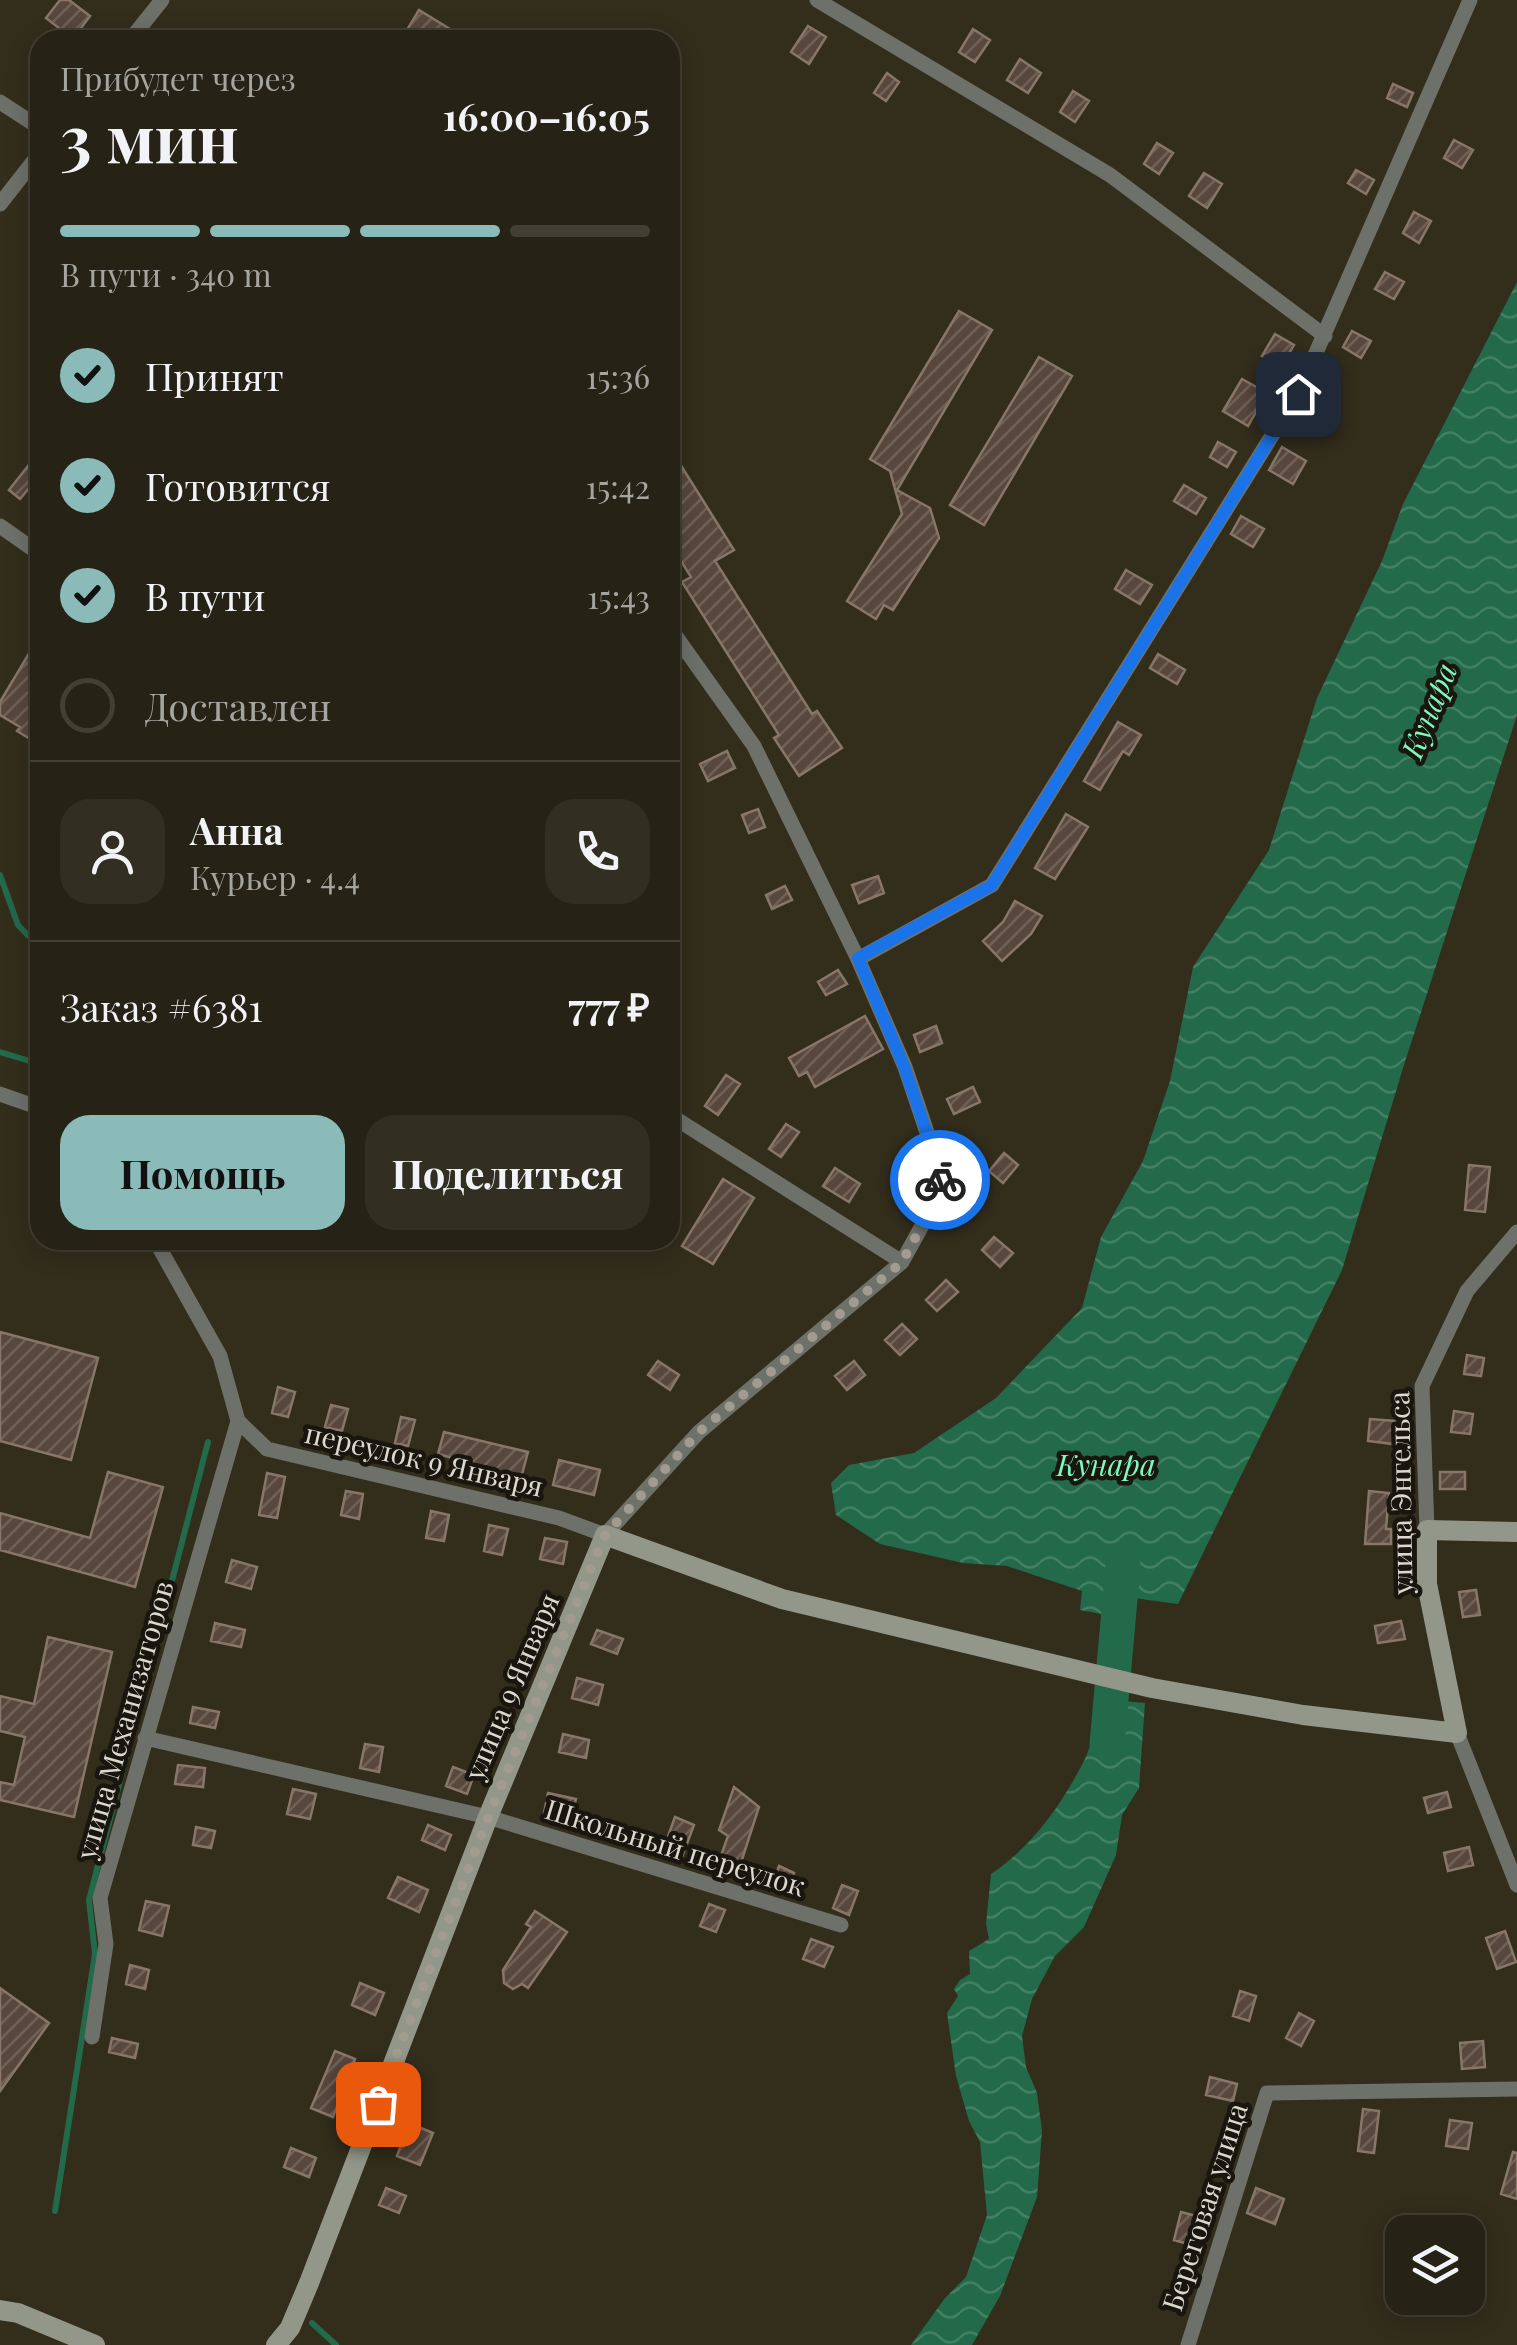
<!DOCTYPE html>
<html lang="ru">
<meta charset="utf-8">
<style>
body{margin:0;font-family:"Playfair Display",serif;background:#322f22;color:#f1f3f6;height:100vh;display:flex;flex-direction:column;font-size:38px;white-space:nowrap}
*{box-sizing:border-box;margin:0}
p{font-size:32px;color:#a4a4a0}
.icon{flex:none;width:55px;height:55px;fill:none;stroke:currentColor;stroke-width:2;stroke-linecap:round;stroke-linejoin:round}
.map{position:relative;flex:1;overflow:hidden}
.side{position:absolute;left:30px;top:30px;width:650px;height:1220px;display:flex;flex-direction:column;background:#262215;border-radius:30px;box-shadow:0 5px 25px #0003,0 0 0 2px #423f34}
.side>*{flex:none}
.buttons{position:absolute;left:1385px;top:2215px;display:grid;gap:20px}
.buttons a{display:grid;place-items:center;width:100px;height:100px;border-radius:20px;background:#262215;box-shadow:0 5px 25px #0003,0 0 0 2px #423f34;font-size:50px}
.pin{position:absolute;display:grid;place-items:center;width:85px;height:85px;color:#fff;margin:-42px;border-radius:20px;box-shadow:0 5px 15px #0006}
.courier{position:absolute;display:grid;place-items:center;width:100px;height:100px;margin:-50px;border:8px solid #1a73e8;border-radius:50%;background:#fff;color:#222;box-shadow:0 2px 12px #0007}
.headline em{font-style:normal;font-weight:700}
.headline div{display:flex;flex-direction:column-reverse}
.headline{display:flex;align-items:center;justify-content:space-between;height:170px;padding:0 30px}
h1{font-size:65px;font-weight:700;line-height:75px}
.bar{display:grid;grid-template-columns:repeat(4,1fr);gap:15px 10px;align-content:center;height:120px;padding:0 30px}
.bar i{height:12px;border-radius:8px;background:#423f34}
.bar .active{background:#8bbbb9}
.bar p{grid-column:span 4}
.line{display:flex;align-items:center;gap:25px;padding:0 30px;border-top:2px solid #423f34}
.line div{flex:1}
.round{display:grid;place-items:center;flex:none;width:105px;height:105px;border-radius:30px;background:#322f22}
ol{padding:0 30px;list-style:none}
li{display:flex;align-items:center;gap:30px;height:110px}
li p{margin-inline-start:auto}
li .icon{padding:10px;border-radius:50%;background:#8bbbb9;color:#111;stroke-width:4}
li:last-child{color:#a4a4a0}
li i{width:55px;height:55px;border:5px solid #423f34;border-radius:50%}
.action{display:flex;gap:20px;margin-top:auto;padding:20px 30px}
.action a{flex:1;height:115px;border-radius:30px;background:#8bbbb9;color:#111;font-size:40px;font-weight:700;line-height:115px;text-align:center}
.action a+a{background:#322f22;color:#f1f3f6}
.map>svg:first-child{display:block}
</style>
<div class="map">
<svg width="1517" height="2345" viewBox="0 0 1517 2345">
<defs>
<pattern id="water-waves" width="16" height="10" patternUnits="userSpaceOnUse" patternTransform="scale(2.5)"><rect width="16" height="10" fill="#226a4a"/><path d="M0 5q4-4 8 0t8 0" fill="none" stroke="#427f63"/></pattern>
<pattern id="building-hatch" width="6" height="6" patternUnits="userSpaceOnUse" patternTransform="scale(2.5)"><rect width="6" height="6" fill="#58473c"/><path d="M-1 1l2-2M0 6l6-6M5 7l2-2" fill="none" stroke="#6f6157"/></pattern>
</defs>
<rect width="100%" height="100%" fill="#332d1c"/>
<path fill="url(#water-waves)" d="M1517 282V715L1403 1068 1342 1270 1178 1604 1126 1597 1117 1617 1080 1610 1082 1591 1007 1566 963 1563 880 1544 836 1515 831 1483 849 1465 914 1453 996 1398 1082 1308 1101 1237 1143 1161 1170 1081 1193 967 1269 850 1317 698 1382 561 1403 504Z
M1102 1699 1145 1703 1139 1788 1122 1815 1116 1855 1084 1927 1055 1956 1032 1999 1022 2036 1026 2067 1037 2093 1042 2131 1037 2197 1000 2296 972 2345H911L945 2298 966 2277 987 2215 980 2142 969 2121 956 2076 947 2013 958 1996 954 1989 960 1980 970 1974 969 1951 989 1939 986 1924 991 1874C1033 1846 1062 1804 1085 1759 1093 1742 1096 1718 1102 1699Z"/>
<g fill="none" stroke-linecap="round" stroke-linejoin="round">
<path stroke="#226a4a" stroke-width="6" d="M0 875 18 925 40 948
M0 1052 40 1064
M55 2211 95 1954 89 1900 208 1442
M312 2323 336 2345"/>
<path stroke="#226a4a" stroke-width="35" d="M1107 1744 1123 1566"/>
</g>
<path fill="url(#building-hatch)" stroke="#887669" stroke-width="2.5" d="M60 0H69L90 16 73 39 46 18Z
M419 10 468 40H401Z
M808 26 826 37 809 64 791 52Z
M973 29 990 40 975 62 959 52Z
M1020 59 1041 73 1028 93 1007 80Z
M887 73 899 82 886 101 874 93Z
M1393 84 1413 93 1407 107 1387 98Z
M1073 91 1089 101 1075 122 1060 112Z
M1454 140 1473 150 1462 168 1444 158Z
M1157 143 1173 153 1159 174 1144 164Z
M1356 170 1374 180 1366 194 1348 183Z
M1204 173 1222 184 1207 208 1189 196Z
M1414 212 1431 221 1419 243 1403 233Z
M1385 272 1404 282 1394 299 1375 289Z
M959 311 992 330 897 490 930 508 939 538 893 610 884 605 876 619 847 601 902 514 890 471 870 459Z
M1352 331 1371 341 1361 358 1343 347Z
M1275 334 1294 345 1281 367 1262 356Z
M1039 357 1072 376 984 525 950 505Z
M1242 379 1267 393 1248 426 1223 411Z
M1218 442 1236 452 1227 467 1210 457Z
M1282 447 1306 461 1293 484 1269 470Z
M670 448 734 550 715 561 812 714 817 711 842 748 799 776 774 738 779 735 682 582 691 577 670 543Z
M28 466 40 475 20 499 9 490Z
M1184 485 1206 498 1196 514 1174 501Z
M1241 516 1264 529 1253 547 1231 534Z
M1126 570 1152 585 1140 604 1115 589Z
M40 635V745L17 731 20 727 0 715V702Z
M1158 654 1185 670 1177 684 1150 668Z
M1118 722 1141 735 1129 755 1123 751 1100 790 1084 781Z
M727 751 735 768 708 781 700 764Z
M758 809 765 827 749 833 742 815Z
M1066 814 1088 827 1055 879 1035 868Z
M878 876 884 893 859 903 852 885Z
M785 886 792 900 772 909 766 895Z
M1015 901 1042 916 1031 934 1002 961 983 941 1003 922Z
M838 970 847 984 826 995 818 982Z
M865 1016 883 1049 815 1087 807 1072 799 1076 789 1058Z
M936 1026 942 1043 920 1052 914 1035Z
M726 1075 740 1084 718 1115 705 1106Z
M973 1087 980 1102 954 1114 947 1099Z
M786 1124 799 1132 781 1157 769 1149Z
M1004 1153 1018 1165 1003 1183 989 1171Z
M1469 1165 1490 1167 1485 1212 1465 1210Z
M835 1168 860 1184 849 1202 823 1186Z
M723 1179 754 1198 713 1264 682 1246Z
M994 1237 1013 1253 1000 1267 982 1250Z
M946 1280 958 1292 937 1311 926 1300Z
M902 1324 917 1339 900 1355 885 1340Z
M0 1332 98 1358 71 1460 0 1441Z
M1467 1355 1484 1358 1481 1376 1464 1374Z
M658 1361 679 1375 670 1390 648 1375Z
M854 1361 865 1375 847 1390 835 1376Z
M278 1387 295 1392 288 1417 272 1413Z
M331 1405 348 1409 342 1431 325 1427Z
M1454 1411 1473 1414 1470 1434 1451 1432Z
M401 1417 415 1420 408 1446 395 1443Z
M1370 1419 1395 1421 1393 1444 1368 1441Z
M444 1432 528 1452 521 1478 438 1454Z
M559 1460 600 1470 594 1495 553 1485Z
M108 1472 163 1487 135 1587 0 1550V1513L90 1538Z
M1440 1472H1465V1489H1440Z
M267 1473 285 1477 277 1518 259 1515Z
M346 1491 363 1494 359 1519 341 1515Z
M1369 1491 1389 1493 1386 1529H1391V1544H1365Z
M431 1511 449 1515 444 1541 426 1538Z
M489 1525 508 1529 502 1555 484 1551Z
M545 1538 567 1542 563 1564 540 1559Z
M232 1560 257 1567 251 1589 226 1582Z
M1476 1590 1480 1615 1463 1617 1459 1592Z
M1401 1621 1405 1639 1378 1643 1375 1626Z
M215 1623 245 1630 241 1647 211 1641Z
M597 1630 623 1639 617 1654 591 1644Z
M48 1637 112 1652 74 1817 0 1800V1782L14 1785 25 1737 0 1731V1696L34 1704Z
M577 1678 603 1685 598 1705 572 1698Z
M193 1707 219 1712 215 1728 190 1723Z
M563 1734 589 1740 586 1758 559 1752Z
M365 1744 383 1747 379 1772 360 1768Z
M178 1765 205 1768 203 1787 175 1784Z
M453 1767 474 1775 467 1794 446 1786Z
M734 1787 759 1807 737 1875 717 1867 728 1836 719 1830Z
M293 1789 316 1794 310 1819 287 1814Z
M1447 1792 1451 1807 1428 1813 1424 1798Z
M548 1793 576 1799 571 1819 544 1813Z
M675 1817 694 1825 682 1857 663 1850Z
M428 1825 451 1835 445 1850 422 1840Z
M196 1827 215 1831 211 1848 193 1845Z
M1469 1847 1473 1865 1448 1871 1444 1853Z
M779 1866 794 1873 787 1891 772 1885Z
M398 1877 428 1890 419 1912 388 1898Z
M842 1885 858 1891 849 1915 833 1908Z
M146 1901 169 1906 162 1936 139 1930Z
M709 1904 725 1910 716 1932 700 1926Z
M535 1911 567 1932 528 1988 522 1984 513 1989 504 1983 503 1970 531 1927 526 1924Z
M1505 1931 1516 1962 1497 1969 1486 1938Z
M811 1939 833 1947 824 1967 803 1959Z
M130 1965 149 1970 145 1989 126 1984Z
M360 1983 384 1993 375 2015 352 2005Z
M0 1988 49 2023 0 2091Z
M1240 1991 1256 1996 1249 2021 1233 2016Z
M1299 2013 1314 2021 1301 2046 1286 2038Z
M112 2038 138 2044 135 2058 109 2052Z
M1483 2041 1485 2067 1462 2069 1460 2043Z
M335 2051 355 2059 333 2117 311 2108Z
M1210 2077 1237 2084 1233 2101 1206 2095Z
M1363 2109 1379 2111 1374 2153 1358 2151Z
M1450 2120 1472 2123 1468 2149 1446 2146Z
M409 2123 433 2133 420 2165 397 2156Z
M291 2148 316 2158 309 2177 284 2167Z
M1513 2152 1517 2153V2199L1501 2194Z
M386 2188 406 2196 399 2213 379 2205Z
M1256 2188 1284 2199 1275 2224 1247 2213Z
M1181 2212 1200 2217 1192 2245 1174 2240Z"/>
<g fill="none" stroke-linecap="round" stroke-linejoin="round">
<path stroke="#6e7169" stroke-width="15" d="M817 0 1110 175 1325 336
M130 40 162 0
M0 102 40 128
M0 204 40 153
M0 526 40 554
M858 959 992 885 1298 394 1470 0
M0 1094 40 1108
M670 1115 902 1262
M155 1240 220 1356 238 1421
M238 1421 267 1449 559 1518 605 1535 699 1432 902 1262 935 1202 941 1174 905 1067 858 959 754 746 670 628
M1427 1530 1422 1386 1467 1291 1517 1232
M1457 1733 1517 1885
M145 1738 488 1817 841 1925
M92 2037 106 1944 100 1898 238 1421
M1188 2345 1267 2093 1517 2089"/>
<path stroke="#92978a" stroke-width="20" d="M0 2310 18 2313 95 2345
M276 2345 290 2328 309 2283 488 1817 605 1535 782 1599 1152 1688 1303 1715 1457 1733 1427 1584V1530L1517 1532"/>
</g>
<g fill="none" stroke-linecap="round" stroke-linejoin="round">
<path stroke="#a19c8f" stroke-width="10" stroke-dasharray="0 18" d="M378 2104 488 1818 605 1535 699 1432 902 1262 935 1202 940 1180"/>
<path stroke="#1a73e8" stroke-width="12" d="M940 1180 941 1174 904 1066 858 958 992 885 1298 394"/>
</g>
<g text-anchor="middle" stroke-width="9" stroke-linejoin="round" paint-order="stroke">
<g font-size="28" fill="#dcd8cd" stroke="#18160e">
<text transform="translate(424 1460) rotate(13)" y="10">переулок 9 Января</text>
<text transform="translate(1401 1493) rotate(-91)" y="10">улица Энгельса</text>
<text transform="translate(512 1687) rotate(-67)" y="10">улица 9 Января</text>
<text transform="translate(125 1720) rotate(-74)" y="10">улица Механизаторов</text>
<text transform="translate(675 1848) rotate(17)" y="10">Школьный переулок</text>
<text transform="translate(1205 2207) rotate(-72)" y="10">Береговая улица</text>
</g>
<g font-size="30" font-style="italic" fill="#7efabe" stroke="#18160e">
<text transform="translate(1430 711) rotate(-68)" y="10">Кунара</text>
<text x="1106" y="1476">Кунара</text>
</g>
</g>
</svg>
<div class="buttons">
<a><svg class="icon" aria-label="layers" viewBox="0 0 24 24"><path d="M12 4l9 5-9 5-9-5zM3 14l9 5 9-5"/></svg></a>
</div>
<div class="pin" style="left:378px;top:2104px;background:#ea580c"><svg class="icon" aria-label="bag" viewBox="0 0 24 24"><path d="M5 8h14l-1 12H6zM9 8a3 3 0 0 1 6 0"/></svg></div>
<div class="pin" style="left:1298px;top:394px;background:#1f2937"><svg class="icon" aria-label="home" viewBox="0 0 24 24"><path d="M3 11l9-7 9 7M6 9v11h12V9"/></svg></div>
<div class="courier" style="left:940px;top:1180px"><svg class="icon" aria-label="bike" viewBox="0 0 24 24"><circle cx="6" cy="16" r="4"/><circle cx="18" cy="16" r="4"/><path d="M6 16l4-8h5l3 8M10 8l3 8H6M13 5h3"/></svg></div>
<section class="side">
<div class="headline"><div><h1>3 мин</h1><p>Прибудет через</p></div><em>16:00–16:05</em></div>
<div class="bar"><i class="active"></i><i class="active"></i><i class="active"></i><i></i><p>В пути · 340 m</p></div>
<ol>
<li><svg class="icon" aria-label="check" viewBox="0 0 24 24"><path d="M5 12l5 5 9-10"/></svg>Принят<p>15:36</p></li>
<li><svg class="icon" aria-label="check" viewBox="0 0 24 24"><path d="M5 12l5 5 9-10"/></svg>Готовится<p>15:42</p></li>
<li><svg class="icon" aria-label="check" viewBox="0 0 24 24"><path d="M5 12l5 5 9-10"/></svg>В пути<p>15:43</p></li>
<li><i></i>Доставлен</li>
</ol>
<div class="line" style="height:180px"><a class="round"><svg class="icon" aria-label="person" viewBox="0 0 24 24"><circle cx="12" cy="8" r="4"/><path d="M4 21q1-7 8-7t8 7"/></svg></a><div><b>Анна</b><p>Курьер · 4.4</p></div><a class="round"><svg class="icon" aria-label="phone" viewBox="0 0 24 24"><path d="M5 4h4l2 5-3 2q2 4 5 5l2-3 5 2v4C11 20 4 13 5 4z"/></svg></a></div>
<div class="line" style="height:130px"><div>Заказ #6381</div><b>777 ₽</b></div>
<div class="action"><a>Помощь</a><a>Поделиться</a></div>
</section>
</div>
